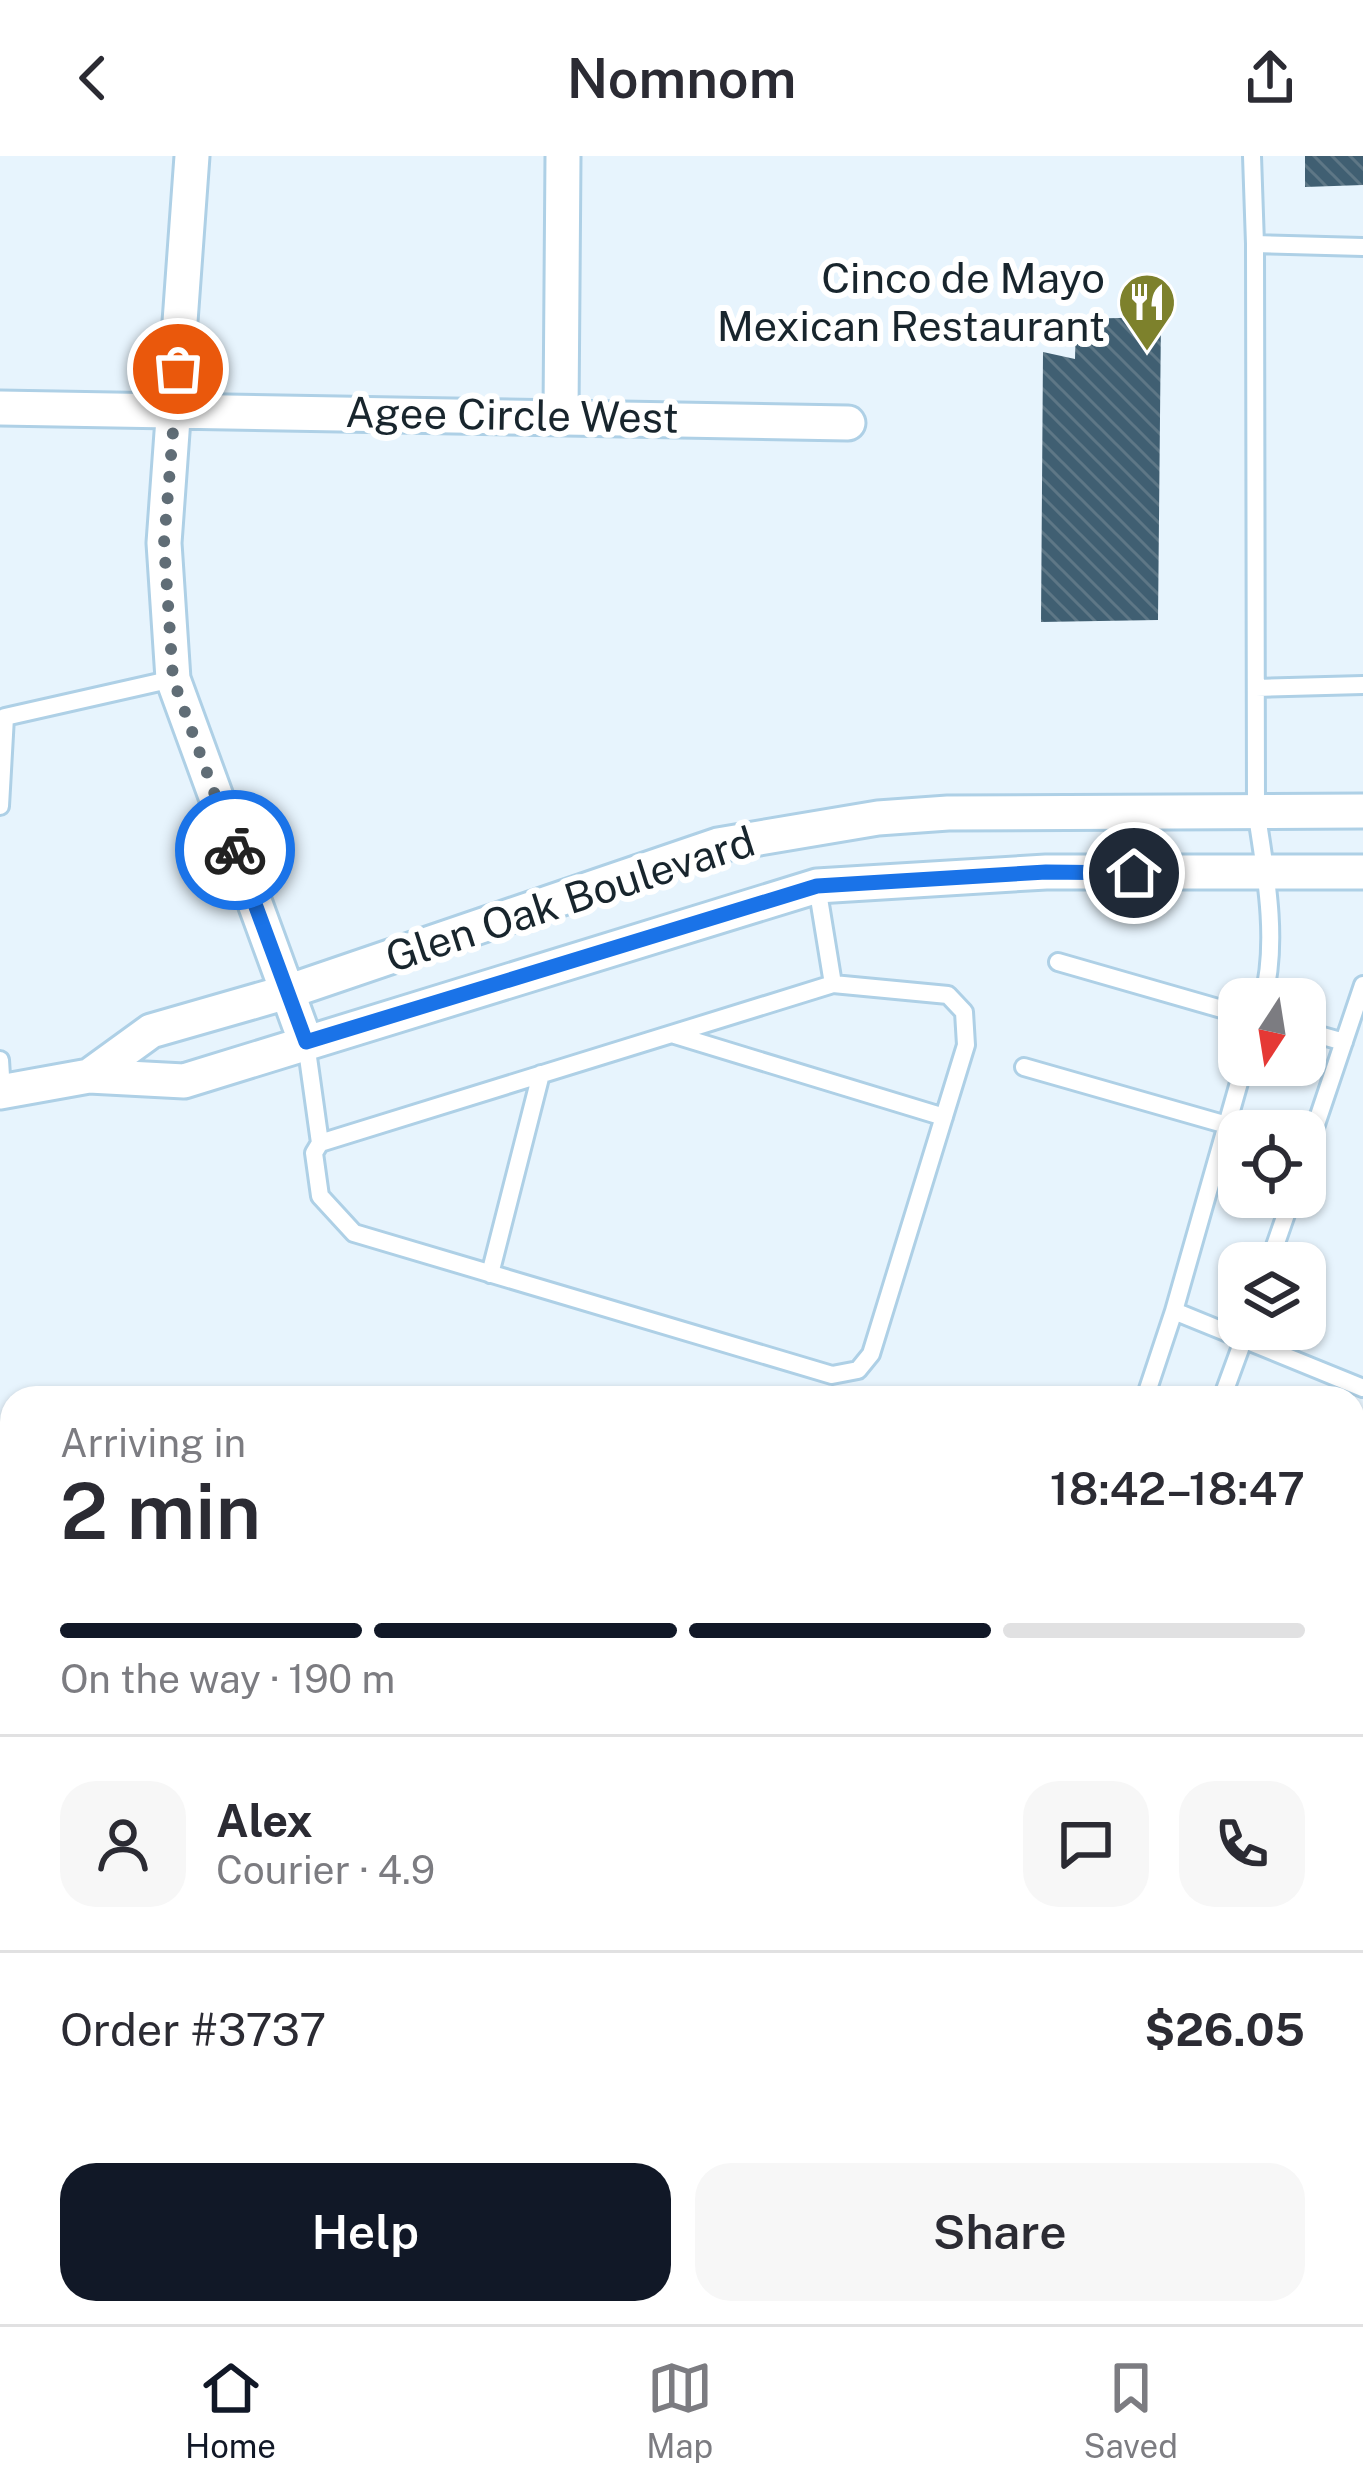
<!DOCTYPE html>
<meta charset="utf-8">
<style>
body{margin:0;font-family:"Public Sans",sans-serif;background:#f7f7f7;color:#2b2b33;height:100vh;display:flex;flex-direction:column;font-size:45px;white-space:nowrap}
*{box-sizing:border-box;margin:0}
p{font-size:39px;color:#7c7c81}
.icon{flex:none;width:66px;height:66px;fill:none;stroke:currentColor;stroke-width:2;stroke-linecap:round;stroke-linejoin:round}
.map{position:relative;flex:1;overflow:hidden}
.details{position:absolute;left:0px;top:1230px;width:1365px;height:939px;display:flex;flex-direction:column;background:#fff;border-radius:36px 36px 0 0;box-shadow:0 3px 9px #0004}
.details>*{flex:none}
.needle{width:78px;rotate:192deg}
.buttons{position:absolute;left:1218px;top:822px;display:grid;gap:24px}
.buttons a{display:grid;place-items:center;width:108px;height:108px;border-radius:24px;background:#fff;box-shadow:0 3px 9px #0004;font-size:60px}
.pin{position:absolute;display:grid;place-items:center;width:102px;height:102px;color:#fff;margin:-51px;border:6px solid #fff;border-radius:50%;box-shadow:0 3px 12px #0007}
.courier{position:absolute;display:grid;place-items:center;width:120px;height:120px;margin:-60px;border:9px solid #1a73e8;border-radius:50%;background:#fff;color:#222;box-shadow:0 3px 15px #0007}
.summary em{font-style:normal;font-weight:600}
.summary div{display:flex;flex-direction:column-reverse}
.summary{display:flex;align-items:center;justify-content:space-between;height:204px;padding:0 60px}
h1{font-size:78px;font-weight:600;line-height:90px}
.bar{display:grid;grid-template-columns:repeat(4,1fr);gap:18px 12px;align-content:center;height:144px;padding:0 60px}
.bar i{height:15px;border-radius:9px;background:#e1e1e2}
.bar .selected{background:#111827}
.bar p{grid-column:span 4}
.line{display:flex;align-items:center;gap:30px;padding:0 60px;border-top:3px solid #e1e1e2}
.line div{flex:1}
.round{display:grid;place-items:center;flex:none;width:126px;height:126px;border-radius:36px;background:#f7f7f7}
.cta{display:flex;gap:24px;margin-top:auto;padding:24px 60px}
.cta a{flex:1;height:138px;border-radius:36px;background:#111827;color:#fff;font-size:48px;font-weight:600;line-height:138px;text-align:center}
.cta a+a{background:#f7f7f7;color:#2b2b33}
header{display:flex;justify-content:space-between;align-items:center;height:156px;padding:0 60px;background:#fff;font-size:54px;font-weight:600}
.dock{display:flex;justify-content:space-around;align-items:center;height:168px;border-top:3px solid #e1e1e2;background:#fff;font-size:33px;color:#7c7c81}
.dock a{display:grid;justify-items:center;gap:6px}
.dock .selected{color:#111827}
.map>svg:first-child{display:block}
</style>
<header><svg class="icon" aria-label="back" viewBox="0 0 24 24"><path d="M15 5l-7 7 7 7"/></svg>Nomnom<svg class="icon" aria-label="share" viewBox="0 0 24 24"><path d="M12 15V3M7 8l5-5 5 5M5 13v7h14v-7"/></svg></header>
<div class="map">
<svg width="1363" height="2168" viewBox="0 0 1363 2168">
<defs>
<pattern id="building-back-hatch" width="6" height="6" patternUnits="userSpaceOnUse" patternTransform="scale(3)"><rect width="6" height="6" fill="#405f72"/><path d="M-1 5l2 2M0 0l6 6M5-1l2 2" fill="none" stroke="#5e7786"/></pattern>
</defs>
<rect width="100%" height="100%" fill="#e7f4fd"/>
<path fill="url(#building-back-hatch)" d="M1305 0H1363V29L1305 31Z
M1161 161 1158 464 1041 466 1043 196 1075 203 1076 163Z"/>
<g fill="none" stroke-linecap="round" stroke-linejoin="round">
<g stroke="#aed0e6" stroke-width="22">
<path id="lane" d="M1252 0 1255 88
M1256 532 1363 529
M0 650 5 561 173 523
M1058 806 1239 858
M1263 843C1279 785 1265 713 1256 654L1255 88 1363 91
M1305 875 1344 886
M675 879 944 961
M306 887 320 987 314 997 320 1040 354 1077 832 1219 858 1214 871 1198 966 889 964 856 948 839 833 828 817 730
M0 904 2 936
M1244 909 1174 1155 1363 1232
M1024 911 1227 969
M320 987 833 828
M1305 1001 1363 829
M1269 1107 1292 1041
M490 1118 541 918
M1145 1242 1174 1155
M1222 1242 1247 1174
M1353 1519 1363 1523"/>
</g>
<g stroke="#aed0e6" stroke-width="39">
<path id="street" d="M192 0 164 387 173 523 306 887
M0 252 848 267
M561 258 563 0
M89 920 151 875 287 836 718 689 878 662 948 657 1363 655
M0 936 89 920 184 925 817 730 1046 716H1363
M0 1941 12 1945
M313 2157 319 2168
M884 2168 890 2157"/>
</g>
<g stroke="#aed0e6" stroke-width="51">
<path id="secondary" d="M1353 1877 1363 1851
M1353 2023 1363 2026
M1209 2168 1213 2157
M1270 2168 1274 2157"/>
</g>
<path stroke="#99a6af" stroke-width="8" stroke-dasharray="6 6" stroke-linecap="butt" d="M0 1629 12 1620"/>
<use href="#lane" stroke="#fff" stroke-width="16"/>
<use href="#street" stroke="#fff" stroke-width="33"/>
<use href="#secondary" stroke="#fff" stroke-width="45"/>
</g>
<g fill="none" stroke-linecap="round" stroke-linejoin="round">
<path stroke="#606d76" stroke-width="12" stroke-dasharray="0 21.6" d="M178 213 164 387 173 523 235 694"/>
<path stroke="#1a73e8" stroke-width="15" d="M235 694 306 886 817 730 1046 716 1134 717"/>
</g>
<defs>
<g id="restaurant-pin" transform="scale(3)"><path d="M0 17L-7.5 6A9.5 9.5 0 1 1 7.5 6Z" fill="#7d812c" stroke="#fff"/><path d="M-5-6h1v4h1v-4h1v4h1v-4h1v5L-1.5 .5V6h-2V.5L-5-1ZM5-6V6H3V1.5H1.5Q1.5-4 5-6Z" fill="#fff"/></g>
</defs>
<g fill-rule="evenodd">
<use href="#restaurant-pin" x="1147" y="146"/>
</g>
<g text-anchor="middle" stroke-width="12" stroke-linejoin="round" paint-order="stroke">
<g font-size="42" fill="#18252d" stroke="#fff" text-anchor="end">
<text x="1105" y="137">Cinco de Mayo<tspan x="1105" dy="48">Mexican Restaurant</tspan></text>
</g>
<g font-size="42" fill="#18252d" stroke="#fff">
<text transform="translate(512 259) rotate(1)" y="15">Agee Circle West</text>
<text transform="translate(570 743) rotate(-18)" y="15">Glen Oak Boulevard</text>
</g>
</g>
</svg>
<div class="buttons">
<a><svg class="needle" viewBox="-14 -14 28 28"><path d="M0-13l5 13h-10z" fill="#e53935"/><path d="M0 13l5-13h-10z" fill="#7c7c81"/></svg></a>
<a><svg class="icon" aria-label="locate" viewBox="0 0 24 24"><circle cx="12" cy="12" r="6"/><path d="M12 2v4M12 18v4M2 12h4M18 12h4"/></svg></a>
<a><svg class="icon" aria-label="layers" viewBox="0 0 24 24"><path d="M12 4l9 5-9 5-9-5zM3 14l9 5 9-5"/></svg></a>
</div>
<div class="pin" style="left:178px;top:213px;background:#ea580c"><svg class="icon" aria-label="bag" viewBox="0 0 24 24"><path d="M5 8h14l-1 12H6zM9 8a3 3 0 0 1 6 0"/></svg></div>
<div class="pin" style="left:1134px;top:717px;background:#1f2937"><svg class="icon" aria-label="home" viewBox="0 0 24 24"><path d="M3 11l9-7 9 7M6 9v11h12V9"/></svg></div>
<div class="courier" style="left:235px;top:694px"><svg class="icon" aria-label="bike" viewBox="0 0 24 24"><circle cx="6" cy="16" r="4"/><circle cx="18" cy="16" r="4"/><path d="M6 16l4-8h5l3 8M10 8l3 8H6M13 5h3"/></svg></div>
<section class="details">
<div class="summary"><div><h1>2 min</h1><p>Arriving in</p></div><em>18:42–18:47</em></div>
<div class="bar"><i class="selected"></i><i class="selected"></i><i class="selected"></i><i></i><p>On the way · 190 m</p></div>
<div class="line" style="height:216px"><a class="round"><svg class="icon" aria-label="person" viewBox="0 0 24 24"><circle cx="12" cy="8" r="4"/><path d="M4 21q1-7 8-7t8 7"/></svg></a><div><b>Alex</b><p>Courier · 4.9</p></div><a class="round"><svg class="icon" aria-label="chat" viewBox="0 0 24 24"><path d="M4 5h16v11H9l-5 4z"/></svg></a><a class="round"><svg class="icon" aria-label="phone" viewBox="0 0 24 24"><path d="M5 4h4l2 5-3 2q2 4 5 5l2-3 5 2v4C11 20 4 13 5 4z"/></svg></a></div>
<div class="line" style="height:156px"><div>Order #3737</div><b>$26.05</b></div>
<div class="cta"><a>Help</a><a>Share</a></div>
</section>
</div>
<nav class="dock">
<a class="selected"><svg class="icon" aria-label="home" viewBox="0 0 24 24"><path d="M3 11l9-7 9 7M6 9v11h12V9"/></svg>Home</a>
<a><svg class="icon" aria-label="map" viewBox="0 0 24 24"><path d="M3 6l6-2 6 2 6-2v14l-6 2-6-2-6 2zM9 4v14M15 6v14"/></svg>Map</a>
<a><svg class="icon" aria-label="saved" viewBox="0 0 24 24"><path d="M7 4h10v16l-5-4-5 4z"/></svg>Saved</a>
</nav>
